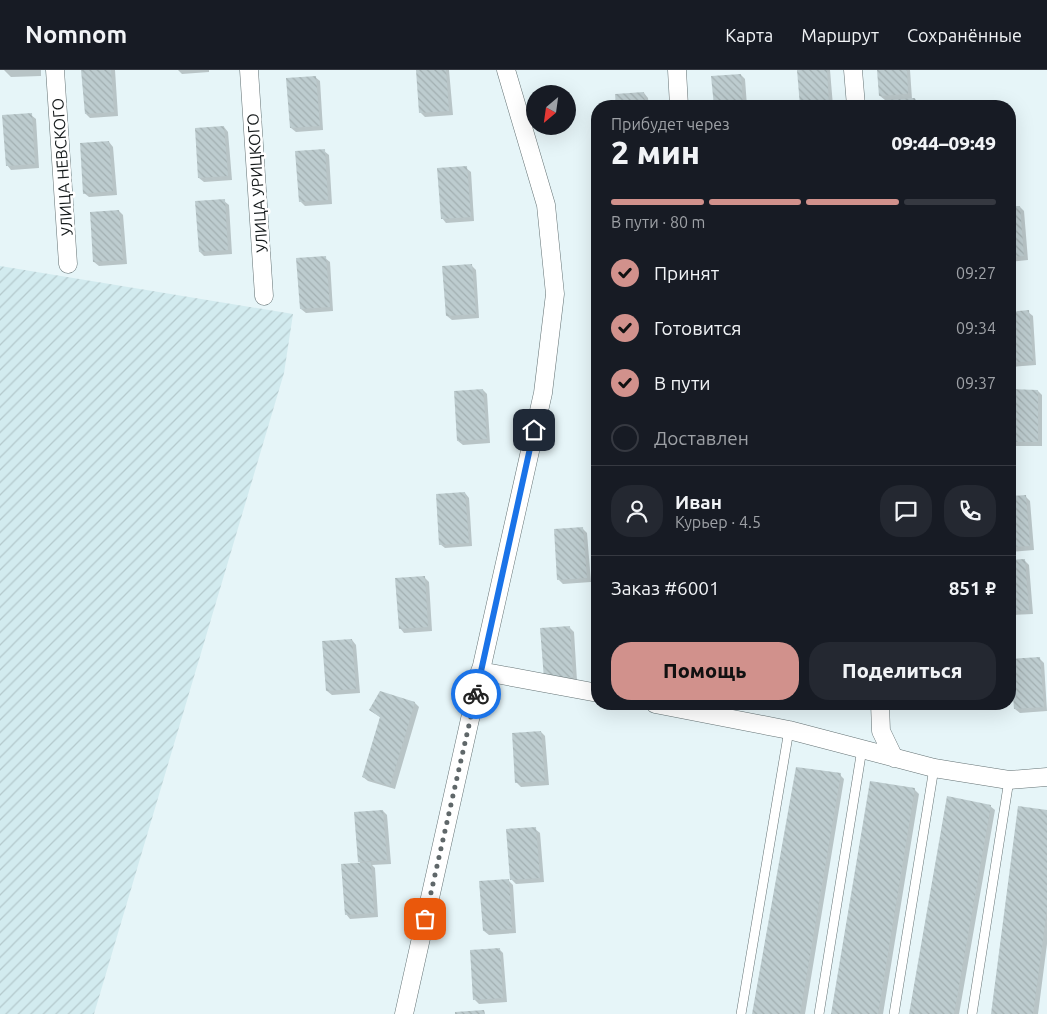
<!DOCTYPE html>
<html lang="ru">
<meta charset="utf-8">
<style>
body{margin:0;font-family:Ubuntu,sans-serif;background:#242831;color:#f1f3f6;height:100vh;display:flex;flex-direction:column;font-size:19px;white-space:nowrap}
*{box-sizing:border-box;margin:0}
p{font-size:16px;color:#9ea1a6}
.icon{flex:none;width:28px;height:28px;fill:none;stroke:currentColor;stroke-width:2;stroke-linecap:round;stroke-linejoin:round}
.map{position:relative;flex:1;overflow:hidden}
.sheet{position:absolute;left:591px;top:30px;width:425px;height:610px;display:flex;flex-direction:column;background:#171b24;border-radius:20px;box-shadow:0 5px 20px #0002}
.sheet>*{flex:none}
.needle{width:32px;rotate:209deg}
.controls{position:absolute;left:526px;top:15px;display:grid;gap:10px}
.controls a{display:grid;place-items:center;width:50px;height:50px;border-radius:50%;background:#171b24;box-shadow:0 5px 20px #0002;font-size:25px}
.pin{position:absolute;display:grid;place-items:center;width:42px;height:42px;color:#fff;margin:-21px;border-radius:10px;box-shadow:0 2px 8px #0006}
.courier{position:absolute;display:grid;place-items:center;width:50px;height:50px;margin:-25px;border:4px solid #1a73e8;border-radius:50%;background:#fff;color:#222;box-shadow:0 1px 6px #0007}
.headline em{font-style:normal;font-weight:800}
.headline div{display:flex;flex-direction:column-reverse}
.headline{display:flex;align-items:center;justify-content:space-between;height:85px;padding:0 20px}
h1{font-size:32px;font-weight:800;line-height:38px}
.bar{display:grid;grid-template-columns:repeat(4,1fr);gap:8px 5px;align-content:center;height:60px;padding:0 20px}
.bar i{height:6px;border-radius:4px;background:#363941}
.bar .on{background:#d1918c}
.bar p{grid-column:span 4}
.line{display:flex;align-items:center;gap:12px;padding:0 20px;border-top:1px solid #363941}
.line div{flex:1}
.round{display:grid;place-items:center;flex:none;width:52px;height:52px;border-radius:20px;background:#242831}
ol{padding:0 20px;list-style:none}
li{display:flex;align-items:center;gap:15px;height:55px}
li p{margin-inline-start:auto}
li .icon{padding:5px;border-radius:50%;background:#d1918c;color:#111;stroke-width:4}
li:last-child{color:#9ea1a6}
li i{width:28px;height:28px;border:2px solid #363941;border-radius:50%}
.primary-button{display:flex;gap:10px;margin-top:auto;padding:10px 20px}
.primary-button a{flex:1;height:58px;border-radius:20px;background:#d1918c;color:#111;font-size:20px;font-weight:800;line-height:58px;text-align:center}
.primary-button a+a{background:#242831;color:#f1f3f6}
header{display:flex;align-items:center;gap:30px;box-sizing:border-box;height:70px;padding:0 25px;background:#171b24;border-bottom:1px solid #363941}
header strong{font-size:24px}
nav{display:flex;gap:28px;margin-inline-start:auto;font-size:18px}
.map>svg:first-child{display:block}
</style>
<header>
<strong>Nomnom</strong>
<nav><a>Карта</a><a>Маршрут</a><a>Сохранённые</a></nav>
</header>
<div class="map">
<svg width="1047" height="944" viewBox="0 0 1047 944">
<defs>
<pattern id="industrial-furrows" width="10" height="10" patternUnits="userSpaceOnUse" patternTransform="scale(1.25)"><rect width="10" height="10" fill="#d2ebef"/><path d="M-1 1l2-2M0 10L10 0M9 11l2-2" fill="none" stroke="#b4c9cc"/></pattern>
<pattern id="building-back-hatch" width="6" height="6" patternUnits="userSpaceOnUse" patternTransform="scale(1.25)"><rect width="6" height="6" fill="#bdcccf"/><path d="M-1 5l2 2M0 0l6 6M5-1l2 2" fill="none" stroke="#a2afb1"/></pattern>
</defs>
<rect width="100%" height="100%" fill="#e6f5f8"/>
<path fill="url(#industrial-furrows)" d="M0 196 293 244 284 303 94 944H0Z"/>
<path fill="#0003" d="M4 0H41V6L11 7Z
M83 0H115L118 46 90 48 86 44Z
M178 0H209V2L182 4Z
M417 0H449L453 45 425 47 420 42Z
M798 0H830L833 36H801Z
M878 0H910L912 29H915L919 33V36H887V30H885L880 26Z
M741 5 745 9 747 36H715L713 7Z
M315 7 320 11 323 60 296 62 291 58Z
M644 23 648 28 649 36H617L616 25Z
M31 45 36 49 39 98 11 100 7 95Z
M224 57 228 62 232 110 204 112 199 108 196 59Z
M109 72 113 77 117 125 89 127 84 123Z
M324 81 329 85 332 134 305 136 300 131Z
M466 98 471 102 474 151 446 153 442 148Z
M224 131 229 135 232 184 204 186 200 182Z
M1020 137 1024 141 1028 190 1010 192V138Z
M119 141 123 145 127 194 99 196 94 192Z
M325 188 330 192 333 241 306 243 301 239Z
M471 195 476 200 479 248 452 250 447 246Z
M1028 242 1033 246 1036 295 1010 297V243Z
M483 320 487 324 490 373 463 375 458 371Z
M1010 321H1038L1042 325V376H1010Z
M465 423 469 428 472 476 445 478 440 474Z
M1026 427 1030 431 1034 480 1010 482V428Z
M583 459 587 463 591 512 563 514 558 509Z
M1025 491 1029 495 1033 544 1010 545V492Z
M424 507 429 512 432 561 404 563 400 558Z
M569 557 574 562 577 611 549 613Z
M352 570 356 575 360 623 332 625 327 621 324 572Z
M1039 588 1044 593 1047 641 1020 643 1015 639Z
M415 633 419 637 395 719 368 711 363 707 381 648 370 640Z
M541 662 545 666 549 715 521 717 517 713Z
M840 705 844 709 805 944H754Z
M914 719 919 724 883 944H832Z
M990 736 995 740 959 944H910Z
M383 741 387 745 391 794 372 795 375 798 378 847 350 849 346 844 361 794 359 791Z
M1047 741V874L1038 944H993Z
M535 759 540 763 544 812 516 814 511 809Z
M508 810 513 815 516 863 489 865 484 861Z
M499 879 503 883 507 932 479 934 475 930Z"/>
<path fill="url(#building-back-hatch)" d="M81 0H111L114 42 85 44Z
M416 0H446L449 41 419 43Z
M797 0H827L829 35 800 36Z
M877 0H907L908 24 879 26Z
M741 4 743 36H714L711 6Z
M316 6 320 56 290 58 286 8Z
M644 22 645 36H616L615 24Z
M915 28 916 36H886L885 30Z
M32 43 35 94 6 96 2 45Z
M224 56 228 106 198 108 195 58Z
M109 71 113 121 83 124 80 73Z
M325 79 328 130 299 132 295 81Z
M467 96 471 147 441 149 437 98Z
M225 129 228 180 199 182 195 131Z
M1010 136H1020L1024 186 1010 187Z
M119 140 123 190 93 192 90 142Z
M326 186 330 237 300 239 296 188Z
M472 194 476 244 446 246 442 196Z
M1029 240 1033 291 1010 293V242Z
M483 319 487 369 457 371 454 321Z
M1010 319 1038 320V372H1010Z
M465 422 469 473 439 475 436 424Z
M1026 425 1030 476 1010 477V426Z
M583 457 587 508 557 510 554 459Z
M1025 489 1029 540 1010 541V490Z
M425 506 428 557 399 559 395 508Z
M570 556 573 607 544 609 540 558Z
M352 569 356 619 326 621 322 571Z
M1040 587 1044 637 1014 639 1010 589Z
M380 621 415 632 390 716 362 707 380 647 369 640Z
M541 661 545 711 515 713 512 663Z
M796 697 841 703 800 944H752Z
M870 711 915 718 878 944H831Z
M947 726 991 735 954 944H909Z
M1018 736 1047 740V839L1033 944H991Z
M383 740 387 790 358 792 354 742Z
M536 757 540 808 510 810 506 759Z
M371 792 374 843 345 845 341 794Z
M509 809 512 859 483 861 479 811Z
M500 878 503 928 473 930 470 880Z
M484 940 485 944H455V942Z"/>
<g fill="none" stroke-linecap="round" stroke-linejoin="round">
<g stroke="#647274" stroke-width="10">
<path id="service" d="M741 944 789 660
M819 944 862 679
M894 944 934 698
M972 944 1009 710"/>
</g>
<g stroke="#647274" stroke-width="19">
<path id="minor" d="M55 0 68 194
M249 0 264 226
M677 0 679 36
M853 0 856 36
M480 601 598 623
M655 634 789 660 934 698 1009 710 1047 707
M880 634 881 661 894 688
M404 944 543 323 555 224 546 135 506 0"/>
</g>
<use href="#service" stroke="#fff" stroke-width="9"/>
<use href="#minor" stroke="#fff" stroke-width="18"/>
</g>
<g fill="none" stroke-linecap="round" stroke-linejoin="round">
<path stroke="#5f6769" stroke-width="5" stroke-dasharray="0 9" d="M425 849 476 624"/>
<path stroke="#1a73e8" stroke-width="6" d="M476 624 534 360"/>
</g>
<g text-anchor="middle" stroke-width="5" stroke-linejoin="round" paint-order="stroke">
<g font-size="16" fill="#161b1c" stroke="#fff">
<text transform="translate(62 97) rotate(-94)" y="6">УЛИЦА НЕВСКОГО</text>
<text transform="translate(257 113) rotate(-94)" y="6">УЛИЦА УРИЦКОГО</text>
</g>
</g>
</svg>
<div class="controls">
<a><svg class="needle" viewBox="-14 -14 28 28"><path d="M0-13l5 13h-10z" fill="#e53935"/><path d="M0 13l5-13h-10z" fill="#9ea1a6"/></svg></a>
</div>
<div class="pin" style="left:425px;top:849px;background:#ea580c"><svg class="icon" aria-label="bag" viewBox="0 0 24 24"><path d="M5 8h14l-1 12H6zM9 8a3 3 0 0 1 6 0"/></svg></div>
<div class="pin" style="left:534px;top:360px;background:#1f2937"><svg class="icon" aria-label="home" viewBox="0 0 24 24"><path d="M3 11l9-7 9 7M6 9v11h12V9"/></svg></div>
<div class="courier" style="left:476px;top:624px"><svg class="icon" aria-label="bike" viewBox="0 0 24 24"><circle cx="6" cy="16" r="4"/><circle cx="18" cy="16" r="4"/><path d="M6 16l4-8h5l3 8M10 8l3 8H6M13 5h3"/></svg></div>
<section class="sheet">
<div class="headline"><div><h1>2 мин</h1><p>Прибудет через</p></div><em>09:44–09:49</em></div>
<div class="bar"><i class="on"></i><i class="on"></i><i class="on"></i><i></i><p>В пути · 80 m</p></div>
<ol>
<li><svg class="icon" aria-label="check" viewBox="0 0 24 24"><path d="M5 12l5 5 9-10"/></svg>Принят<p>09:27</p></li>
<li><svg class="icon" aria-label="check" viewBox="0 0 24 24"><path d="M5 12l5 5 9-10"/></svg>Готовится<p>09:34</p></li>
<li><svg class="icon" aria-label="check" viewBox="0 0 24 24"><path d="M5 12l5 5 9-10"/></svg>В пути<p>09:37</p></li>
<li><i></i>Доставлен</li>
</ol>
<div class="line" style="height:90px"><a class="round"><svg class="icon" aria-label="person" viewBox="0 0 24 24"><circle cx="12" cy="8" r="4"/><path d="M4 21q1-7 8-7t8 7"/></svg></a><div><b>Иван</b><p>Курьер · 4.5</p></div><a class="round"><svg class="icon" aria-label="chat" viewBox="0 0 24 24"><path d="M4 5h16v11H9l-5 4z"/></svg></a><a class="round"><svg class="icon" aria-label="phone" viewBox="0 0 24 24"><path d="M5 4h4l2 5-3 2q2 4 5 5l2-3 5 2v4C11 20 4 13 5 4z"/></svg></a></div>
<div class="line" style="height:65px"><div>Заказ #6001</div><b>851 ₽</b></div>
<div class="primary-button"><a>Помощь</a><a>Поделиться</a></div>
</section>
</div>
